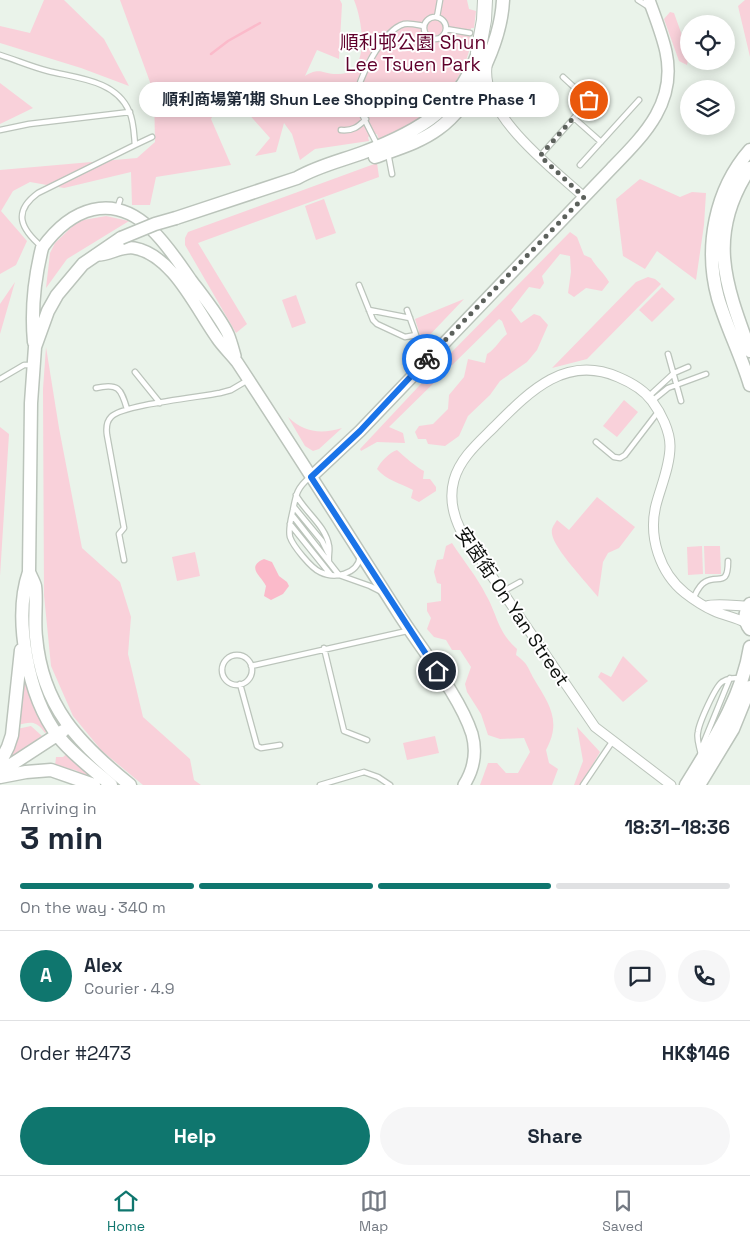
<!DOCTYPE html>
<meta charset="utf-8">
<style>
body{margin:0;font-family:"Space Grotesk","Noto Sans TC",sans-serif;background:#f6f6f7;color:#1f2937;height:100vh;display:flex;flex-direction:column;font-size:19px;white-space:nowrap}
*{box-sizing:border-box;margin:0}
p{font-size:16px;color:#747a83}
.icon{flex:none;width:28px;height:28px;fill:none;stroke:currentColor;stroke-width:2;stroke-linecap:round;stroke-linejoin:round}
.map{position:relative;height:785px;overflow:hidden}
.details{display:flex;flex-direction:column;background:#fff;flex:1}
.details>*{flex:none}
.fabs{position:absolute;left:680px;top:15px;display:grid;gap:10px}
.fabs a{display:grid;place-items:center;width:55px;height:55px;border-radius:50%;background:#fff;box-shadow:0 2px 12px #0003;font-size:25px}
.pin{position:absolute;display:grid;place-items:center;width:42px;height:42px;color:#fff;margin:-21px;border:2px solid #fff;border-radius:50%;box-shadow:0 1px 5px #0007}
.courier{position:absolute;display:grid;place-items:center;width:50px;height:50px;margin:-25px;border:4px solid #1a73e8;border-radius:50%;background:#fff;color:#222;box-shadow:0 1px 6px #0007}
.bubble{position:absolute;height:35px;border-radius:18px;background:#fff;box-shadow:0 2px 12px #0003;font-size:16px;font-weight:700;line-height:35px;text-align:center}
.headline em{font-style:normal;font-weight:700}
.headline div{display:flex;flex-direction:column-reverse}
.headline{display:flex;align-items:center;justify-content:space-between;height:85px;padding:0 20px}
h1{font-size:32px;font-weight:700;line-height:38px}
.bar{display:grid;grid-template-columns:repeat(4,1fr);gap:8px 5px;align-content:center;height:60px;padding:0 20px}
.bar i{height:6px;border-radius:4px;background:#e0e1e3}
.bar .current{background:#0f766e}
.bar p{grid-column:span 4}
.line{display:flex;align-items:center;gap:12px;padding:0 20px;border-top:1px solid #e0e1e3}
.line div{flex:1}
.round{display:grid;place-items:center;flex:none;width:52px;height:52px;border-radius:26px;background:#f6f6f7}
.action{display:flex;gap:10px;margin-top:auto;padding:10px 20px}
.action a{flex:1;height:58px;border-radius:30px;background:#0f766e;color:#fff;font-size:20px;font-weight:700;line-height:58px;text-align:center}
.action a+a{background:#f6f6f7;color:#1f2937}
.dock{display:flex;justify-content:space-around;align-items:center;height:70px;border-top:1px solid #e0e1e3;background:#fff;font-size:14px;color:#747a83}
.dock a{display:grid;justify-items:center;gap:2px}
.dock .current{color:#0f766e}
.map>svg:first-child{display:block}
</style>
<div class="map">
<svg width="750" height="785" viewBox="0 0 750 785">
<rect width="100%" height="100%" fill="#eaf3ea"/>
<path fill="#f9d1da" d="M44 0H64L104 39 129 86 81 68 0 43V26L30 33Z
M120 0H340L342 4 339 59 317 50 305 76C320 66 324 75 339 74 372 73 362 19 354 0H467L469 9 476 11 474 28H471L470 37 472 38C463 91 426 119 379 140L377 134 368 137 369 141 315 149 300 160 292 134 284 123 276 152 255 156 270 138 237 101 219 103 211 119 231 165 156 177 150 205H132L131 172 64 188 30 182 13 191 1 211 27 241 16 265 0 274V170L137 158 155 142 154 93Z
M745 0H750V57L738 6Z
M670 12 674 13 689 55 687 65 679 61 664 19Z
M0 83 33 108 0 124Z
M377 163 379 177 198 243 247 324 236 333 185 245V238L188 232Z
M640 179 680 197 692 192 706 193 704 225 696 280 657 251 645 269 623 256 616 199Z
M324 199 336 233 316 240 305 206Z
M106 216 129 221 67 259 46 288 50 253 55 243 78 221Z
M570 232 577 237 584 255 591 258C596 267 604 273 609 282L602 291 586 288 574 297 568 293 571 272 570 256 560 254 542 276 544 283 540 289 529 287 511 310 521 323 534 314 540 316 548 325 537 350 527 362 500 381 490 395 468 416 459 436 445 446 428 444 426 439H418L415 432 419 426 433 424 448 409 449 395 464 377 468 359 485 363 487 354C496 349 499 340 507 334L502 321 499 319 389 427 403 433 405 443 377 442 361 451 360 449 433 371Z
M648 277 655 279 661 284 587 359 552 368 636 282Z
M15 282 0 334V304Z
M662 287 675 299 652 322 639 310Z
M296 295 306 323 292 328 282 300Z
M464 299 423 342H422L415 319Z
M46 347 59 428 82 548 120 582 131 617 128 654 143 717 190 759 194 780 201 785H143L102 751 73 716 51 666 44 595 43 389Z
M624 400 638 412 617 437 603 426Z
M288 417C304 433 322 434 342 428L319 449 313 451 305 446Z
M0 427 9 434 0 576Z
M397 450C404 456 417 468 424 471L423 479H430L436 487V491L419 502 411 498 413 490C400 483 386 480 377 469 381 461 389 453 397 450Z
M597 497 635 527 619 548 608 553 603 562 598 597C588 584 554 549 552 534 551 528 554 525 557 520L569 530Z
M452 543C463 560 477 577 486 595 498 616 497 631 517 649L516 655C528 664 527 666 534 679 549 704 562 721 546 750L549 763 558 769 552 785H480L488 763H497L506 773H518L530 752 524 738 500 739 488 735 481 714 467 692 465 684 471 667 460 650H452L446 640 434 637 427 629 431 618 427 611V603L441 601V584L437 583 434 572 437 560 443 559 446 546Z
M702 546 703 574 688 575 687 547Z
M704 546H720L721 574H705Z
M195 552 200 576 177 581 172 557Z
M623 656 648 681 623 702 598 677 601 672 611 677Z
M23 669 48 731 45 733C36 720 31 722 17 725Z
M31 726 42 736 3 765 17 729Z
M577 727 600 752 581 785H574L583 761Z
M435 736 439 753 407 760 403 743Z
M68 753 100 783 75 770 55 766 56 757H63Z"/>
<path fill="#fbbaca" d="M264 559 272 562 279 576 287 582 289 586 283 594 271 600 264 596 266 586C262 577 245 567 264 559Z"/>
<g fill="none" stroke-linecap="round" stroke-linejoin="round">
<path stroke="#fbbaca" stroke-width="2.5" d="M211 54 228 41 260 23"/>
<g stroke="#bbc4bb" stroke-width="7">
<path id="service" d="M638 0 649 7
M424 28a11 11 0 1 1 22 0a11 11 0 1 1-22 0Z
M437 17 440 0
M446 29 470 33
M0 55C16 60 32 67 48 71 76 78 116 80 129 111 134 121 134 135 135 145L38 193C12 212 21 229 42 247
M348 101 357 103
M574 118 601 142
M0 130 29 124 130 112
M341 130C353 131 358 127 366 119
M135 145 152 137
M378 146C374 138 357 107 357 100 355 81 384 29 404 24 411 23 418 25 424 26
M388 153 392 174
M540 156 589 101 563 77
M580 165 639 100
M117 209 120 200
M359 285 373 320 377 324 405 337 416 335
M369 310 410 318
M407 310 425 360
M668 354 681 401
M135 372 160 403
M0 379 24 365H32
M96 388C118 383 121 388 127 409
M648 397 674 373 688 367
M652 401 668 388 706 374
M596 442 614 457 620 458 625 455 658 412
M310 477C297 488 296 494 293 510 291 519 288 529 290 537 293 546 311 568 320 572 334 579 357 575 360 557
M296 495C305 512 326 526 329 546 330 551 328 556 329 562
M294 507 322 541 328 553
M292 515 339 575 370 586 382 592
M290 524 331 575
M124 560 119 534 124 528 107 435C106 428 106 422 111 417 121 405 200 397 220 393L231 390 248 380
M502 592 520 582
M693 599C696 593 699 585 705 582 718 574 728 588 728 561
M324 648 344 731 367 740
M222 670a15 15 0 1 1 30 0a15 15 0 1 1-30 0Z
M251 666 407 631
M240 684 257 746 261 748 280 745
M701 749 730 678
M701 755C700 747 696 740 698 732 699 723 715 687 722 682 728 678 734 678 741 678
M320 785 364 772 378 777 390 785
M583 785 612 742"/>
</g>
<g stroke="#bbc4bb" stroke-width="11">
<path id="minor" d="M487 66C481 115 551 167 584 197
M707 606C715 603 738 606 748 606
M671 785 595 727 461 531C453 515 449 498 454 480 460 458 479 442 494 427 529 392 565 354 618 377 630 382 644 390 652 401 661 413 670 431 670 446 670 466 661 486 656 505 648 537 660 573 685 593 694 600 705 607 714 611 725 616 736 617 746 623"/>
</g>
<g stroke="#bbc4bb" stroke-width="14">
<path id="tertiary" d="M42 248C71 208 112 192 151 229 167 244 179 263 191 280 203 296 220 317 228 334 231 341 233 349 235 356
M96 255C109 256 120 246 134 248 173 255 196 309 217 338 223 347 231 354 237 362 291 444 344 528 397 611 420 648 459 694 472 734 477 752 474 769 464 785
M311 477 360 431 611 169C644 135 677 103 666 52 662 34 655 17 649 0"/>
</g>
<g stroke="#bbc4bb" stroke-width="15">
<path id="secondary" d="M750 150C715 190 704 247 718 298 727 328 741 355 750 385
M375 157C396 149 419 143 438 129 472 105 501 42 503 0
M750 168C706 234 725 284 750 351
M176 218 297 178C318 166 340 161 362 153 421 131 462 107 481 44
M34 342C31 309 34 280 42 248
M29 572C31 577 34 582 35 586 37 599 34 622 36 637 42 706 78 743 130 785
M750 604C744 613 744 621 750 629
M0 763 8 747 12 735 21 650
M0 772 63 731
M0 777 26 772 51 770 94 785
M111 785C93 769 73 755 58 736 28 697 13 618 29 572L31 403 35 347 48 311 57 295 83 264 121 238
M686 785C713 741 742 698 750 647
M699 785 733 729 750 687"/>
</g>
<g stroke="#bbc4bb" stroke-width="16">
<path id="primary" d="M478 53 484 20 485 0"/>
</g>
<use href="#service" stroke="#fff" stroke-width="4.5"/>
<use href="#minor" stroke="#fff" stroke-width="9"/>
<use href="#tertiary" stroke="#fff" stroke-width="11"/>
<use href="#secondary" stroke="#fff" stroke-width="12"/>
<use href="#primary" stroke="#fff" stroke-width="14"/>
<g stroke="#bbc4bb" stroke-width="15" stroke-linecap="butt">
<path id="secondary-bridge" d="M121 238 155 224 176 218"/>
</g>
<use href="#secondary-bridge" stroke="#fff" stroke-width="12"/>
</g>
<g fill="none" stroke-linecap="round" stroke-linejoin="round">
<path stroke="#5c615c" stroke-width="5" stroke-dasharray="0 9" d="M427 359 584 197 540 156 589 100"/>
<path stroke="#1a73e8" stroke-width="6" d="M427 359 360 431 311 477 437 671"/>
</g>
<g text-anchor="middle" stroke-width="4" stroke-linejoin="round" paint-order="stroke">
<g font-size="19" fill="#60012c" stroke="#fff">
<text x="413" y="49">順利邨公園 Shun<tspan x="413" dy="22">Lee Tsuen Park</tspan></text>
</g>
<g font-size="19" fill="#0f120f" stroke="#fff">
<text transform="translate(513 606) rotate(56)" y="7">安茵街 On Yan Street</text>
</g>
</g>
</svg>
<div class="fabs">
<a><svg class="icon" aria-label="locate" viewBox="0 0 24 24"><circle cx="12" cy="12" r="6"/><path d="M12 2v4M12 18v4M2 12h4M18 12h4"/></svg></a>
<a><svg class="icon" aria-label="layers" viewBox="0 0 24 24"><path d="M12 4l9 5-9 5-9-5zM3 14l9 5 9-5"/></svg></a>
</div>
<div class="pin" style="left:589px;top:100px;background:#ea580c"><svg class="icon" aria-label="bag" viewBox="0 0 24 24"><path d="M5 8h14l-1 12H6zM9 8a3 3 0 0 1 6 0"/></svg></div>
<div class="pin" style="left:437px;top:671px;background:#1f2937"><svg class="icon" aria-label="home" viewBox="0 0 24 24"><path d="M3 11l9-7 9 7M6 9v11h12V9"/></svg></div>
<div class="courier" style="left:427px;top:359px"><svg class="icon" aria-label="bike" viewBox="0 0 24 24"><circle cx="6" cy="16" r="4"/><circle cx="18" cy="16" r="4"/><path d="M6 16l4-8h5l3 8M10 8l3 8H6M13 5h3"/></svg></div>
<div class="bubble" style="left:139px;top:82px;width:420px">順利商場第1期 Shun Lee Shopping Centre Phase 1</div>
</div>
<section class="details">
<div class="headline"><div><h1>3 min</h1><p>Arriving in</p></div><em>18:31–18:36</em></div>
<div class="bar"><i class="current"></i><i class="current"></i><i class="current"></i><i></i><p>On the way · 340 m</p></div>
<div class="line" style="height:90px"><b class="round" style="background:#0f766e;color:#fff">A</b><div><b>Alex</b><p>Courier · 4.9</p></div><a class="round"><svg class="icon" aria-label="chat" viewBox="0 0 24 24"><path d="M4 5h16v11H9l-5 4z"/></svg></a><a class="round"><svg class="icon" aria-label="phone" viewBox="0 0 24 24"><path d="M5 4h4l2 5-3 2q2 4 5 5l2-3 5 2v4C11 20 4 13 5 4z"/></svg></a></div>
<div class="line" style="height:65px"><div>Order #2473</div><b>HK$146</b></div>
<div class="action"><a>Help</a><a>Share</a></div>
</section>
<nav class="dock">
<a class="current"><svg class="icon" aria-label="home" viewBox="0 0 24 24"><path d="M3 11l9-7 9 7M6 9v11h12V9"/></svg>Home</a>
<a><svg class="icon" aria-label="map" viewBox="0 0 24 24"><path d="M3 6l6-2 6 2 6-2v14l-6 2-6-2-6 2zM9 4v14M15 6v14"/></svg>Map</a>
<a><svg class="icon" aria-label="saved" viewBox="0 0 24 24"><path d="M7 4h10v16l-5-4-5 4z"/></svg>Saved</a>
</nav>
